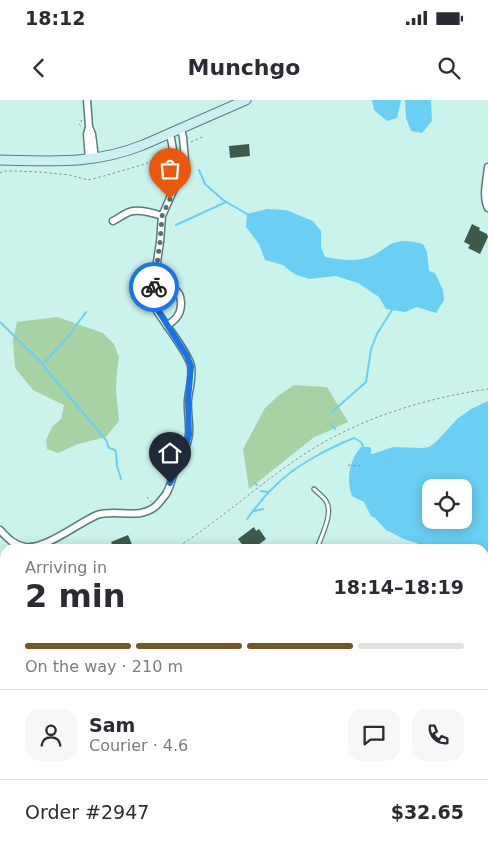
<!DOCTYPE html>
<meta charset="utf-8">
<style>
body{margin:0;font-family:"DejaVu Sans",sans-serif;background:#f7f7f7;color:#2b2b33;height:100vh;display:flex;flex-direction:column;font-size:19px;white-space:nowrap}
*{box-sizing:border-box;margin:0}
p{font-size:16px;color:#7c7c81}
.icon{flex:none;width:28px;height:28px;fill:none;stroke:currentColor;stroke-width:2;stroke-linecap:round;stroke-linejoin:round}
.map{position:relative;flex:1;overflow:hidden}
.panel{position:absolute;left:0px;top:444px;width:489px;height:311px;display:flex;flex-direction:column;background:#fff;border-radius:15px 15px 0 0;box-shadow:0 2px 12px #0003}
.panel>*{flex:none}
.tools{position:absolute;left:422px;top:379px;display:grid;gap:10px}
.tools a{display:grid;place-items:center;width:50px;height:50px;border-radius:10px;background:#fff;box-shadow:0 2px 12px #0003;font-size:25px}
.pin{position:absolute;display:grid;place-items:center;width:42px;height:42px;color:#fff;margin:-51px -21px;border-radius:50% 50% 50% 0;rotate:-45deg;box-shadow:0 0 5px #0007}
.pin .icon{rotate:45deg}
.courier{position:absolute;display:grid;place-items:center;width:50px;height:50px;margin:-25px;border:4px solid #1a73e8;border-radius:50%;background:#fff;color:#222;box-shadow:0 1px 6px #0007}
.overview em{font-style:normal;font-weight:700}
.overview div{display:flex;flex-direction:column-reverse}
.overview{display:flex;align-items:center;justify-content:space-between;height:85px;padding:0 25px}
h1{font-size:32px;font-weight:700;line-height:38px}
.bar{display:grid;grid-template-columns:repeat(4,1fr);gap:8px 5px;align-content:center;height:60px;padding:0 25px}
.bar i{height:6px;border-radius:4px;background:#e1e1e2}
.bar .active{background:#705829}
.bar p{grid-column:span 4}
.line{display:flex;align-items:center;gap:12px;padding:0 25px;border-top:1px solid #e1e1e2}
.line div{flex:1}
.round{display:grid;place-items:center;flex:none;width:52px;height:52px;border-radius:15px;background:#f7f7f7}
.status{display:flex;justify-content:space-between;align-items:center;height:35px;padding:0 25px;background:#fff;direction:ltr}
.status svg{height:14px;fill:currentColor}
header{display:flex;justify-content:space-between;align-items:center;height:65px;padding:0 25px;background:#fff;font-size:22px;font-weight:700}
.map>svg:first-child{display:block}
</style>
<div class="status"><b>18:12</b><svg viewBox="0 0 49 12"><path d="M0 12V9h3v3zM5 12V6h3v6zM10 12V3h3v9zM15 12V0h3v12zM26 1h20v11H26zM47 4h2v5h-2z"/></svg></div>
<header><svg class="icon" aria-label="back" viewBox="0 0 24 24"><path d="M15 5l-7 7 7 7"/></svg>Munchgo<svg class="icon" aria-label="search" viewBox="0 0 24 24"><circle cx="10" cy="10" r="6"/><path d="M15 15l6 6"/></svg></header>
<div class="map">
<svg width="488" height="754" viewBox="0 0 488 754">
<rect width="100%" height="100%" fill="#caf3ec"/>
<path fill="#a7d2a4" d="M57 217 103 233 114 244 119 257 117 271 116 289 119 321 106 337 78 344 58 353 47 349 46 340 52 327 61 319 64 305 33 290 15 268 13 240 17 222Z
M294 285 327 287 348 322 313 338 249 389 243 349 265 308 278 296Z
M5 542V723H0V545Z
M194 750H397V754H194Z"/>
<path fill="#6acff2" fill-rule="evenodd" d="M372 0H401L397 18 387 21 374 10Z
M405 0H431L432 21 422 33 411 31 406 18Z
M267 109 286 110 313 121 321 131V147L325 157C339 160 359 162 372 156 378 153 383 149 389 145 401 139 410 141 423 144L427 152 429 171 435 173 443 190 444 200 436 213 417 207 405 212 386 209 379 197 358 183 336 176 309 179 294 174 283 165 265 160 259 144 246 127 247 114Z
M488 301V456H484V449H434L404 439 386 430 375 418 371 416 364 402 352 396C346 380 349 360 361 347H369L371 348V354H373L393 347 423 348 429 347 436 342 457 319 471 309ZM431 388H464V420H431Z"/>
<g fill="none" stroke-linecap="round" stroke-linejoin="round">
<path stroke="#6acff2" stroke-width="2" d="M199 70 205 84 223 100 247 114
M176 125 226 102
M0 222 43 264 45 268 106 340 109 348 115 350 116 352 117 366 121 379
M43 264 67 238 86 212
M332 312 366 282 371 249 377 234 392 210
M331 323 335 329
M254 382 257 385
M261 391 268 392
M254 411 263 409
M247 419C256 407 264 396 275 386 294 366 329 348 354 338L361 342 363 346
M0 713 5 712
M82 750V754"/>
</g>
<path fill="#3d5b4d" d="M249 44 250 56 230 58 229 46Z
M472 124 480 128 479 130 487 134 488 137 480 154 468 148 470 145 464 142Z
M254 427 256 431 259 429 266 439 253 449 248 444 244 447 238 439Z
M128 435 134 449H114L111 442Z"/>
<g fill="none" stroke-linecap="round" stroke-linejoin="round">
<g stroke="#587e77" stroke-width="5.5">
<path id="service" d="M314 389C318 393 323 396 326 401 334 413 321 436 317 449
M0 552 5 550
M0 697H5
M233 750V754
M265 750 267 754"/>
</g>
<g stroke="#587e77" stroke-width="9">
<path id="minor" d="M87 0 89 27
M170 34C173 47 174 61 179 74
M89 59 87 34 89 27 92 34 95 58
M488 67C487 79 482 96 488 108
M113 121C119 118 126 112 133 111 142 110 153 113 162 116
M154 185C160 186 168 186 174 189 183 194 183 210 176 218 174 221 170 223 167 226
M0 430C7 438 14 445 25 447 45 450 78 423 97 415 116 408 138 421 156 406 159 403 163 398 166 394 170 388 171 380 174 373 179 361 188 348 189 334 190 323 187 312 188 300 189 289 193 277 191 266 189 254 165 224 157 211L154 204 152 195 160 142 162 116 177 82 179 74 184 65 185 61 183 37 181 29
M0 484 5 482
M484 523 488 524
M484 655 488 650
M136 750 137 754
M453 754 454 750"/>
</g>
<g stroke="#587e77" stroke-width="11">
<path id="secondary" d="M0 60C52 61 93 65 143 45L246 0"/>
</g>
<path stroke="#799792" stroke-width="1" stroke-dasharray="2.5 2.5" stroke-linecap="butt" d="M82 20 79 24 81 26 83 27
M191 42 204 36
M0 73 3 71H16L40 72 70 75 88 80 104 76 145 64 167 53
M348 365 360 366
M147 397 151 402
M175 449C217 422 254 389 294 361 351 321 420 299 488 289
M0 538 5 536"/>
<use href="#service" stroke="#fff" stroke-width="3"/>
<use href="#minor" stroke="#fff" stroke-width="6"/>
<use href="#secondary" stroke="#cbeff3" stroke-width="9"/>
</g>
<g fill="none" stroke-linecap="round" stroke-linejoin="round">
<path stroke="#566f6b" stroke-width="5" stroke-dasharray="0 9" d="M154 187 160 142 162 116 170 99"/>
<path stroke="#1a73e8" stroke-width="6" d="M154 187 152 195 154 204 187 256 191 266 188 300 189 335 186 346 170 383"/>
</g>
</svg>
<div class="tools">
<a><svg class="icon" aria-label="locate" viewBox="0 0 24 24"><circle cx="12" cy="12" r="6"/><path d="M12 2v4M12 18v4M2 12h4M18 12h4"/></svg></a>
</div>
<div class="pin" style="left:170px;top:99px;background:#ea580c"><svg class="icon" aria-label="bag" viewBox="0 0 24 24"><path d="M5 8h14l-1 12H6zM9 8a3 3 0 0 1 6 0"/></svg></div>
<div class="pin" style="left:170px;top:383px;background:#1f2937"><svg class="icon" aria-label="home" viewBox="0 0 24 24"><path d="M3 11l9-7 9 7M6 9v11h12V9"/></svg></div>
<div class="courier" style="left:154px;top:187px"><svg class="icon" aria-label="bike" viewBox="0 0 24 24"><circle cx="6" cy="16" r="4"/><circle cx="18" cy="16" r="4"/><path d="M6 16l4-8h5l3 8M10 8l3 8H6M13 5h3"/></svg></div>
<section class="panel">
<div class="overview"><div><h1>2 min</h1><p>Arriving in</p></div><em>18:14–18:19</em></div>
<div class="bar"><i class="active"></i><i class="active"></i><i class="active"></i><i></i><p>On the way · 210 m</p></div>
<div class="line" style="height:90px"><a class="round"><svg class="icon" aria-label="person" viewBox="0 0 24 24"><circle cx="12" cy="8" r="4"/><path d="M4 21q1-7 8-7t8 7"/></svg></a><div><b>Sam</b><p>Courier · 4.6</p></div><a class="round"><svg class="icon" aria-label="chat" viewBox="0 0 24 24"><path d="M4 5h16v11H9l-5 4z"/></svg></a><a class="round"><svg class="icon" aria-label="phone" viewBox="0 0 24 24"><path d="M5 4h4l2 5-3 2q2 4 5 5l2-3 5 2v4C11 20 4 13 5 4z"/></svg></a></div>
<div class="line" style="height:65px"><div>Order #2947</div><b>$32.65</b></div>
</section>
</div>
